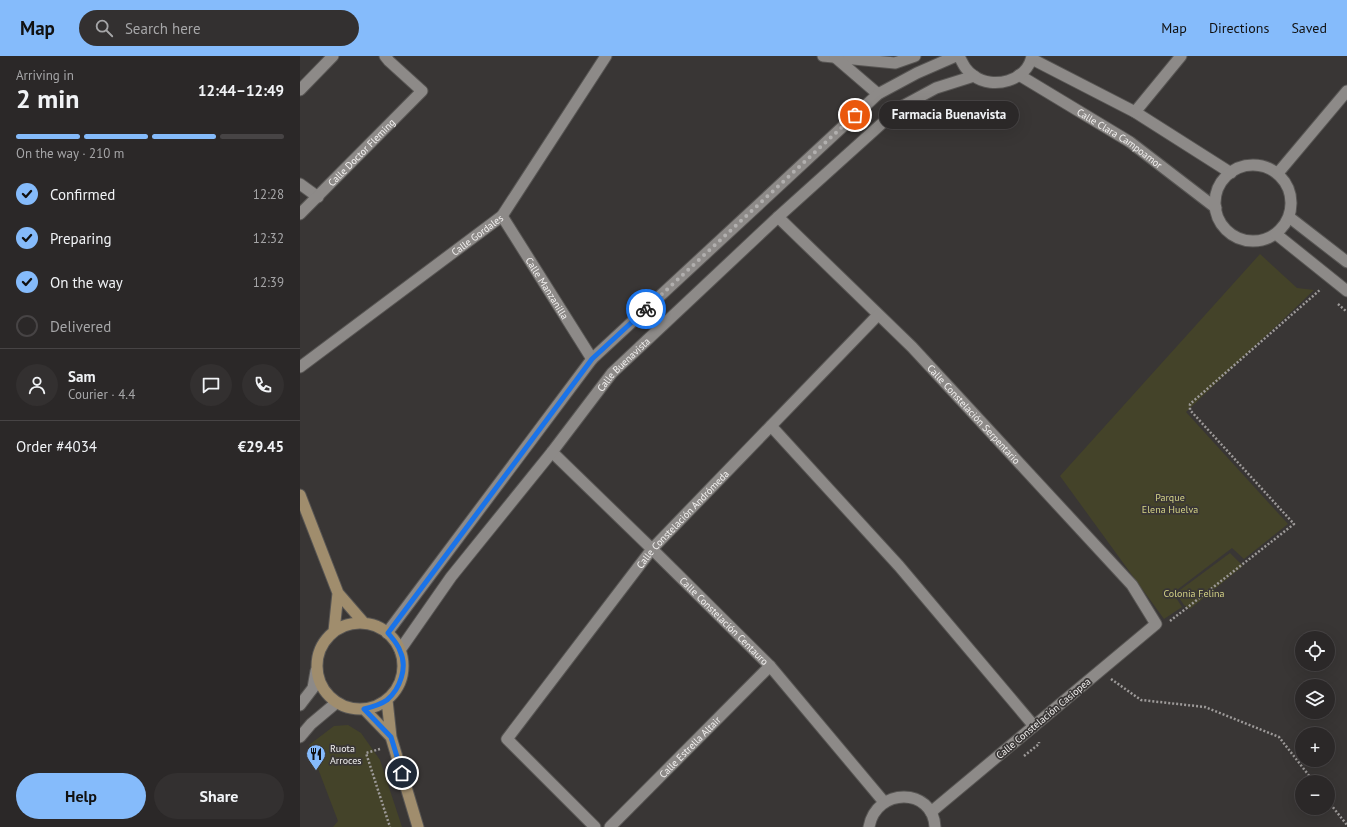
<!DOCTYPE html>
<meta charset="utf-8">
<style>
body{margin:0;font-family:"PT Sans",sans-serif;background:#333030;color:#f1f3f6;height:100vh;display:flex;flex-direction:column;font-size:15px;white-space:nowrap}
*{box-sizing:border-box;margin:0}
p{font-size:13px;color:#a6a6a8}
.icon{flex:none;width:22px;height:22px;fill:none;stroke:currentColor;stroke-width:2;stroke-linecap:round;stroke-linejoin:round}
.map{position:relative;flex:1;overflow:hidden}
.details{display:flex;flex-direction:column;background:#2b2828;width:300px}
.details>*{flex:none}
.buttons{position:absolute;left:995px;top:575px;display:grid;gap:8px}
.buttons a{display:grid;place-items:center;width:40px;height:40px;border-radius:50%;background:#2b2828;box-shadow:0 4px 16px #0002,0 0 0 1px #474445;font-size:20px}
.pin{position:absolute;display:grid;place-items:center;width:34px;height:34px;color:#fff;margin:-17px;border:2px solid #fff;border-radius:50%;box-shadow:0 1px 4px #0007}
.courier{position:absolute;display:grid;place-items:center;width:40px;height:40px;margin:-20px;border:3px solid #1a73e8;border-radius:50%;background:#fff;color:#222;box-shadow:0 1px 5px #0007}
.bubble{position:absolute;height:28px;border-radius:14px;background:#2b2828;box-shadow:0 4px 16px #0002,0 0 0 1px #474445;font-size:13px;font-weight:700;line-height:28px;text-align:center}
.headline em{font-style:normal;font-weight:700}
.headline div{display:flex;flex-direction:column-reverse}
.headline{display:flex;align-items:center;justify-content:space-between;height:68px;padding:0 16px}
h1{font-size:26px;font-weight:700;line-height:30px}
.bar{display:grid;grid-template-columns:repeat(4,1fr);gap:6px 4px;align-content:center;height:48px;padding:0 16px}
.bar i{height:5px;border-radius:3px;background:#474445}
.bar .current{background:#85bbfb}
.bar p{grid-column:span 4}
.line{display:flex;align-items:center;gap:10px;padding:0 16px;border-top:1px solid #474445}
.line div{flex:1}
.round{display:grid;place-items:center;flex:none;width:42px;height:42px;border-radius:21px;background:#333030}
ol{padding:0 16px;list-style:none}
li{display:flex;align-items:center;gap:12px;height:44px}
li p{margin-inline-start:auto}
li .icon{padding:4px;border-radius:50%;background:#85bbfb;color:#111;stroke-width:4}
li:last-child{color:#a6a6a8}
li i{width:22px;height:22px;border:2px solid #474445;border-radius:50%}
.button{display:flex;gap:8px;margin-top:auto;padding:8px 16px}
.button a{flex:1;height:46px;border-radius:24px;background:#85bbfb;color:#111;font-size:16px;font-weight:700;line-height:46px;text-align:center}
.button a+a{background:#333030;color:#f1f3f6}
header{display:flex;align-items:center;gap:24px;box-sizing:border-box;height:56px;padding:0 20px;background:#85bbfb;color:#111}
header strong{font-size:19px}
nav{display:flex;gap:22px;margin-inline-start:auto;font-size:14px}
.search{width:280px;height:36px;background:#333030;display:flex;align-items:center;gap:10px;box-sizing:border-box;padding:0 14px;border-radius:22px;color:#a6a6a8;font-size:15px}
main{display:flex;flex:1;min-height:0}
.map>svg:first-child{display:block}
</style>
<header>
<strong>Map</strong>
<div class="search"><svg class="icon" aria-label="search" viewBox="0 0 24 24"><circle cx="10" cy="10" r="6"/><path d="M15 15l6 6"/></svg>Search here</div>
<nav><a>Map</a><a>Directions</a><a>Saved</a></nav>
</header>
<main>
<section class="details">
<div class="headline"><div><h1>2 min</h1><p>Arriving in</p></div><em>12:44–12:49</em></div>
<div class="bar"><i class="current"></i><i class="current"></i><i class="current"></i><i></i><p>On the way · 210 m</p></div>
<ol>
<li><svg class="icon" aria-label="check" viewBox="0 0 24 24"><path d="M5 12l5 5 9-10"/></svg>Confirmed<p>12:28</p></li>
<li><svg class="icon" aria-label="check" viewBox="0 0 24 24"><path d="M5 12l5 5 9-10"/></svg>Preparing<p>12:32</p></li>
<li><svg class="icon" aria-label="check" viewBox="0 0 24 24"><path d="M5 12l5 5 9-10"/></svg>On the way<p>12:39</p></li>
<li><i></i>Delivered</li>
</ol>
<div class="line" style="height:72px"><a class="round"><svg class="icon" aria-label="person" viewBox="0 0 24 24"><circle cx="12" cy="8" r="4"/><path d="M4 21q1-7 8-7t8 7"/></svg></a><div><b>Sam</b><p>Courier · 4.4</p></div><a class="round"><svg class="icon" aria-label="chat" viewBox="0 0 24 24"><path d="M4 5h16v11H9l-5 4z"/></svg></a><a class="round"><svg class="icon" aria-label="phone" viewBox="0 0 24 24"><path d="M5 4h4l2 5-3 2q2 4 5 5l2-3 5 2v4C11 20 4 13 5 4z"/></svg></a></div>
<div class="line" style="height:52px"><div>Order #4034</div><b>€29.45</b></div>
<div class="button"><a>Help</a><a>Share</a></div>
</section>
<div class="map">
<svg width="1047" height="771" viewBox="0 0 1047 771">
<rect width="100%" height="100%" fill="#393635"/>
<path fill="#444329" d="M960 198 997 232 1014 234 886 356 988 468 944 503 932 492 873 537 882 551 864 563 760 420Z
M930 497 943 510 890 553 884 549 876 537Z
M48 669 61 677 80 704 102 771H33L38 765 9 689 34 670Z"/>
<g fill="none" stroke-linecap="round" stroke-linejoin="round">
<g stroke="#575553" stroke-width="13">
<g id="minor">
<path d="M523 0 595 7 615 0"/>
<path d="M535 1 578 38"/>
<path d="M732 3 835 56 931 117"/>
<path id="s1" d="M719 19 830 86 916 152"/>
<path d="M0 34 33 0"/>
<path d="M835 56 881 0"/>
<circle cx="953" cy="147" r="38"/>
<path d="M978 117 1047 35"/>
<path d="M0 128 18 141"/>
<path id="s2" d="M0 158 122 35 89 5 85 0"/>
<path id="s3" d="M202 160 292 303"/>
<path id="s4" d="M478 161 612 291 832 529 856 568 631 756"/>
<path d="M989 161 1047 206"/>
<path d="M976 178 1047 235"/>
<path id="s5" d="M0 311 202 160 306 0"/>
<path d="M471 370 599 510 734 670"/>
<path id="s6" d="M252 396 352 493 470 610 584 746"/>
<path id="s7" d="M295 771 207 683 352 493 578 259"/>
<path id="s8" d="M310 771 470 610"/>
<path d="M569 771C576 731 633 731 635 771"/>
</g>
</g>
<g stroke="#575553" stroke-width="13">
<g id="tertiary">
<path d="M659 0C663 8 666 15 674 20 693 34 727 25 732 0"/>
<path d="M87 577 292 303 578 38 617 17 656 0"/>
<path id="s9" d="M100 594 151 521 252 396 312 317 478 161 599 52 636 32 674 20"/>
<path d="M0 649 13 632 16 615"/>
<path d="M0 681 11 668 36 647"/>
</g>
</g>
<g stroke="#575553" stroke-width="13">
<path id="secondary" d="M0 439 38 537 64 567
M17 610a43 43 0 1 1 86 0a43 43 0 1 1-86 0Z
M34 575 38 537
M87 644 91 681 118 771
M64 653 91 681"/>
</g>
<path stroke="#9d9a99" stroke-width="2.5" stroke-dasharray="2 2" stroke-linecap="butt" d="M1038 248 1047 256
M870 565 994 468 890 354V348L1021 233
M811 623 841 644 905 651 979 681 1014 726
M80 693 66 697 90 771
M724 700 739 688V686
M1028 745 1047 769"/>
<use href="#minor" stroke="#8d8a88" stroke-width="11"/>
<use href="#tertiary" stroke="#8d8a88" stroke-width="11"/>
<use href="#secondary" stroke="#a08d6d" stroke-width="11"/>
</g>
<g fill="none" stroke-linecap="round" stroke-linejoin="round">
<path stroke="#b1afae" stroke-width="4" stroke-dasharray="0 7.2" d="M346 253 555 59"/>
<path stroke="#1a73e8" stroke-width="5" d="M102 717 91 681 64 653C72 651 80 649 87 644 100 633 108 611 100 595 98 588 92 582 88 577L292 303 346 253"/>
</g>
<defs>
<g id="restaurant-pin" transform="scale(1)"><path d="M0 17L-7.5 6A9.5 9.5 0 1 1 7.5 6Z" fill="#85bbfb" stroke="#393635"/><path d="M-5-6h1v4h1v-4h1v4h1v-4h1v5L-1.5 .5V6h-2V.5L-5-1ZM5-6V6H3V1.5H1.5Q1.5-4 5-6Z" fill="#111"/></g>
</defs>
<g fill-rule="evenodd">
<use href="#restaurant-pin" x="16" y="698"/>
</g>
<g text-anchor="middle" stroke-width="3.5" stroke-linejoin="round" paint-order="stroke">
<g font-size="10" fill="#f2f0ef" stroke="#393635">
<text dy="4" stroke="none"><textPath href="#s1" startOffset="119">Calle Clara Campoamor</textPath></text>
<text dy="4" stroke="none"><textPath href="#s2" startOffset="87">Calle Doctor Fleming</textPath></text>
<text dy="4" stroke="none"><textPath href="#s5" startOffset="221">Calle Gordales</textPath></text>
<text dy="4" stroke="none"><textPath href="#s3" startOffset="85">Calle Manzanilla</textPath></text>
<text dy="4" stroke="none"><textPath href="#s9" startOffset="363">Calle Buenavista</textPath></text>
<text dy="4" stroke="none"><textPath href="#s4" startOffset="278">Calle Constelación Serpentario</textPath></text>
<text dy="4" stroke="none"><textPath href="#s7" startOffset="406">Calle Constelación Andrómeda</textPath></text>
<text dy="4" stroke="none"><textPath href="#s6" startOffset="241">Calle Constelación Centauro</textPath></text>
<text transform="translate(743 662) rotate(-40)" y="4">Calle Constelación Casiopea</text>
<text dy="4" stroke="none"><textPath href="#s8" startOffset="113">Calle Estrella Altair</textPath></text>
</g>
<g font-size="10" fill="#d4d286" stroke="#393635">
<text x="870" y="445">Parque<tspan x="870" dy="12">Elena Huelva</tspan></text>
<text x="894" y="541">Colonia Felina</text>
</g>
<g font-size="10" fill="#f2f0ef" stroke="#393635" text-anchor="start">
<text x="30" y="696">Ruota<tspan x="30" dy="12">Arroces</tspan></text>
</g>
</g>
</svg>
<div class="buttons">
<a><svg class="icon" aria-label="locate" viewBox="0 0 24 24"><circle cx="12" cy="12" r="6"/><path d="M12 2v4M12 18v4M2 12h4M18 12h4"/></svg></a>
<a><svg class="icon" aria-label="layers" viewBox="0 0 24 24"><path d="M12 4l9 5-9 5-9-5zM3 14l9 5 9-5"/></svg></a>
<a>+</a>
<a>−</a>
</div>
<div class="pin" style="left:555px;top:59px;background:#ea580c"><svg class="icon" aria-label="bag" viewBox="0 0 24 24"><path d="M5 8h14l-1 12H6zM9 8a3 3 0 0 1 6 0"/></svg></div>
<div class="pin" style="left:102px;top:717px;background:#1f2937"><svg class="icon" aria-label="home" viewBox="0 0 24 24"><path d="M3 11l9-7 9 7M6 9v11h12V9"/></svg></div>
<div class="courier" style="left:346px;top:253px"><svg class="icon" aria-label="bike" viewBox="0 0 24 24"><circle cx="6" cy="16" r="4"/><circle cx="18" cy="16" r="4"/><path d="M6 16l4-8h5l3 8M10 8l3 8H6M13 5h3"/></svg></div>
<div class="bubble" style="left:579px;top:45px;width:140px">Farmacia Buenavista</div>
</div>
</main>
